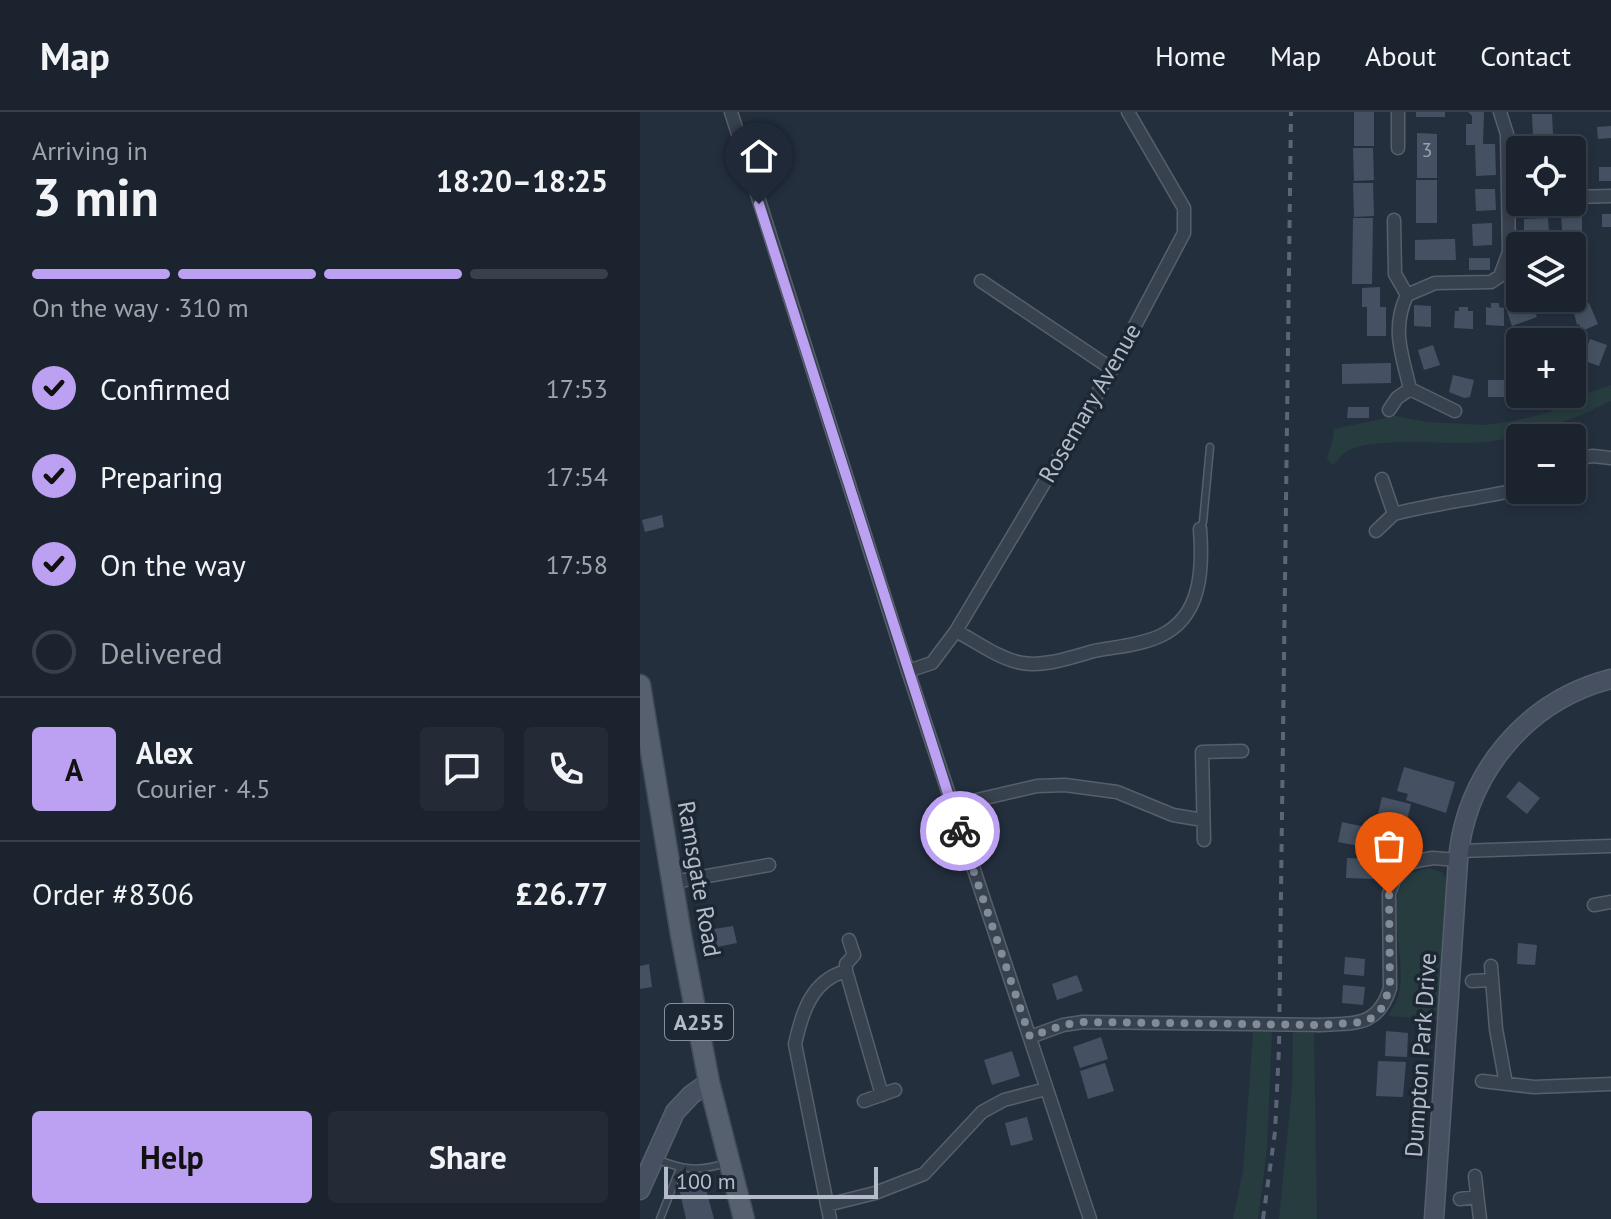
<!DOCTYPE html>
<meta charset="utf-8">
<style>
body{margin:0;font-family:"PT Sans",sans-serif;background:#242b36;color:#f1f3f6;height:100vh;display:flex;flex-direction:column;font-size:30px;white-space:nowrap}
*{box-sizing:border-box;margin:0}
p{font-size:26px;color:#a0a4aa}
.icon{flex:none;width:44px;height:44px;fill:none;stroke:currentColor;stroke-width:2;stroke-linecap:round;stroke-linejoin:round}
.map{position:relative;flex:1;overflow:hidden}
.details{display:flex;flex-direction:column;background:#1b232e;width:640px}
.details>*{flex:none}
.fabs{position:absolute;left:866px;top:24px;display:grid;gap:16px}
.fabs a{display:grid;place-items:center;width:80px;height:80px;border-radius:8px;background:#1b232e;box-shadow:0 4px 12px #0003,0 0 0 2px #39404a;font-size:40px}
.scale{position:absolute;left:24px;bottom:20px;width:214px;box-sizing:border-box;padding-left:8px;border:4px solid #b4bcc9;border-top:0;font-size:22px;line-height:28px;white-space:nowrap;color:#b4bcc9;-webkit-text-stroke:6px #1d2633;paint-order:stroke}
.pin{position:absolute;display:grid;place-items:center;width:68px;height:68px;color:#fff;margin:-82px -34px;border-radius:50% 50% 50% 0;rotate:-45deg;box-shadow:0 0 8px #0007}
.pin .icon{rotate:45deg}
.courier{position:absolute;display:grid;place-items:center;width:80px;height:80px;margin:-40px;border:6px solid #bca0f2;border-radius:50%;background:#fff;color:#222;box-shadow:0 2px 10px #0007}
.headline em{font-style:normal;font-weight:600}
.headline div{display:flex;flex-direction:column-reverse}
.headline{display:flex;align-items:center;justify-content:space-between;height:136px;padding:0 32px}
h1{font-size:52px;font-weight:600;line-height:60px}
.bar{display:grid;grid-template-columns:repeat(4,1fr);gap:12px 8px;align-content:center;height:96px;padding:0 32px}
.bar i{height:10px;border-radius:6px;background:#39404a}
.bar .selected{background:#bca0f2}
.bar p{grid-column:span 4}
.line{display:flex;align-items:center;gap:20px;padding:0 32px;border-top:2px solid #39404a}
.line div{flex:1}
.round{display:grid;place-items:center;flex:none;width:84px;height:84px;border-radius:8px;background:#242b36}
ol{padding:0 32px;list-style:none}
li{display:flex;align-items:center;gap:24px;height:88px}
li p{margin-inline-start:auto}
li .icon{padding:8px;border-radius:50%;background:#bca0f2;color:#111;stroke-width:4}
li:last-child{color:#a0a4aa}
li i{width:44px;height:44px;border:4px solid #39404a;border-radius:50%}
.primary-button{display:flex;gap:16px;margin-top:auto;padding:16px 32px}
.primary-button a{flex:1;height:92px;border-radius:8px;background:#bca0f2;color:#111;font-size:32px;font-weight:600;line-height:92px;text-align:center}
.primary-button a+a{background:#242b36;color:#f1f3f6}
header{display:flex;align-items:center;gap:48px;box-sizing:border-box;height:112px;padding:0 40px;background:#1b232e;border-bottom:2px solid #39404a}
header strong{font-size:38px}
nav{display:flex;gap:44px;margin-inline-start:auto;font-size:28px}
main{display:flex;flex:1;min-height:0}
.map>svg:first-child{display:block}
</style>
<header>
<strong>Map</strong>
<nav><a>Home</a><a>Map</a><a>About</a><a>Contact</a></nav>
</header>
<main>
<section class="details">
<div class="headline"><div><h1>3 min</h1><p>Arriving in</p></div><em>18:20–18:25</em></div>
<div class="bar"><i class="selected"></i><i class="selected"></i><i class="selected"></i><i></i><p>On the way · 310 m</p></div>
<ol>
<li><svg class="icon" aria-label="check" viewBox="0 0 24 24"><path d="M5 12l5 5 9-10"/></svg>Confirmed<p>17:53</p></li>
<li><svg class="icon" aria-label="check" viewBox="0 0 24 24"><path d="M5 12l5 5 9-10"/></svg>Preparing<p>17:54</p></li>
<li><svg class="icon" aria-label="check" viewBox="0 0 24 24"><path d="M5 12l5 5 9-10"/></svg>On the way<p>17:58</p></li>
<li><i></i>Delivered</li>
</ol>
<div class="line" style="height:144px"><b class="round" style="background:#bca0f2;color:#111">A</b><div><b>Alex</b><p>Courier · 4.5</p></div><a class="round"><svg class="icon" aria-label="chat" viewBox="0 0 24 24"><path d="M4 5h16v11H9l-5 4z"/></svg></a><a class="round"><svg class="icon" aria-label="phone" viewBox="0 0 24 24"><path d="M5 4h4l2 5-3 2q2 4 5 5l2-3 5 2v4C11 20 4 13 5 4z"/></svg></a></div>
<div class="line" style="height:104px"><div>Order #8306</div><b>£26.77</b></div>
<div class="primary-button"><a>Help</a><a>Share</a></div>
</section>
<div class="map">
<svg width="971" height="1107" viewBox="0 0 971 1107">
<rect width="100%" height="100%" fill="#242f3e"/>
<path fill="#263c3f" d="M971 273V289C934 307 895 323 854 329 818 335 733 322 706 340 701 343 697 349 693 353L687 347C689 336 694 329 694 317L755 304 787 310 844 313 874 309 910 300 932 287Z
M789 756 802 760 808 770 801 908 748 904C752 897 757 890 759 881 767 847 744 789 767 762Z
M613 920H632L627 1036 618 1107H593L603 1059Z
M653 920 674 921 677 1107H639L652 977Z"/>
<path fill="#455162" d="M714 0H734V34H714Z
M776 0H805V5H776Z
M828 0H844L843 32H855L856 63 836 64 835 33H826V12H832V4Z
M892 2H912L913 23 893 24Z
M971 14V26L958 27 957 15Z
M777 21 797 22V66H777Z
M713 36H733L734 68 714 69Z
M932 46H939V63H932Z
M959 55H971V69H959Z
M776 68H797V111H776Z
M713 71H733L734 104 714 105Z
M835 77H855L856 98 836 99Z
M921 102H942V119H922Z
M962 102H971V115H962Z
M713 106H733L732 172H712Z
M908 106 909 119 898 120 899 129 884 130V107Z
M852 111V133L833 134 832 112Z
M806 127H815L816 148H775V128Z
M829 146H850V158H829Z
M940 166 948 188 932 194 928 186H932V169Z
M740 175V195H746V224H727V195H722V176Z
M889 186H909L912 194 895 201 897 205 872 214 865 193 877 189 879 193 890 189Z
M851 191H859V195L864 196V214L846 213V195L851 196Z
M949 191 958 212 942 219 939 212 937 213 933 197Z
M774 193 791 194V215L774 214Z
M819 195H828V199H833V217L814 216 815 199H819Z
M950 227 967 233 959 254 942 248Z
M793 233 800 253 784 258 778 238Z
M751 251V271L702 272V252Z
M813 263 834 268 830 285 824 286 809 280Z
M848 268H869V285H848Z
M708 295H729V306H707Z
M22 403 24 415 5 420 2 408Z
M764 655 815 670 806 701 766 688 768 682 757 679Z
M879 669 900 686 887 702 866 685Z
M742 685 771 692 764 721 735 714Z
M702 710 739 718 735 737 698 730Z
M707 746 736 747 735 767 706 766Z
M93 814 97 831 77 835 74 817Z
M878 831 897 833 895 853 877 852Z
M705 845 725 847 724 864 704 862Z
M9 852 12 875 0 877V854Z
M437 863 443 879 417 888 412 872Z
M703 873 725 875 723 893 702 891Z
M746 919 768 921 767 945 745 944Z
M461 925 468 947 440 956 433 935Z
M372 939 380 964 352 973 344 948Z
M738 949 766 950 763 985 736 984Z
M465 951 474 979 448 987 440 959Z
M387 1005 393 1028 371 1034 365 1011Z
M63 1066 74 1107H46L38 1072Z"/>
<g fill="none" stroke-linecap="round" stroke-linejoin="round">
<g stroke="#565f6c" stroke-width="9">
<path id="lane" d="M560 417 563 410 570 335
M16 1047C43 1058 58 1060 86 1051
M20 1107 40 1056"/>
</g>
<g stroke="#565f6c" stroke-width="15">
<path id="street" d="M91 0 268 559 450 1107
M758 0V36
M932 85 971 84
M754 108 755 162 767 183
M341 169 472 257
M770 277C762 242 751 217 767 183L795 171 851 170 860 164 869 140 867 22 860 0
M749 298 757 286 770 277 815 299
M932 347 953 344 971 346
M754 402C795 391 838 387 880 377
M736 419 754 402 742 367
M316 519C337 530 359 547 382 551 405 555 432 545 454 539 475 535 501 533 520 524 562 505 563 456 560 417
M268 559 292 551 316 519 472 257 544 121V96L488 0
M311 694 397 674 425 673 477 680 533 703 563 708
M564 728 562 640 602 639
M819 739 971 734
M34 770 129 753
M954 793 971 790
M209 828 214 843 206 852V859L242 983
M851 854 856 917 866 972
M832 869 851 868
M680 913C715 911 738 915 750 876L749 782 754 768 768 752 776 749 793 746 818 748
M390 925 423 913 443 910 610 912
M842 969 894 975 971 972
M224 989 255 978
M835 1064 840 1107
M820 1087 837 1085
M187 1093 235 1081 284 1062 342 1000 364 988 406 977
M190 1107 155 932C162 900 172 868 206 859"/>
</g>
<g stroke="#565f6c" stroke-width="21">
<path id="secondary" d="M0 1078 35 1000 51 983 69 970
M794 1107 818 748C826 661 886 589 971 567"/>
</g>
<g stroke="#414a57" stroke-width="23">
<path id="primary" d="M0 573 41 823 69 970 104 1107"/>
</g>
<use href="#lane" stroke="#38414e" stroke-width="6"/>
<use href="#street" stroke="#38414e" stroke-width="12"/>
<use href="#secondary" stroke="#465061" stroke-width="18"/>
<use href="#primary" stroke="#56606e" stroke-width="20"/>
<path stroke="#5a6575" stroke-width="4" stroke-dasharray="8 8" stroke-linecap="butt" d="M623 1107 635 1020 639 936 651 0"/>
<g stroke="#565f6c" stroke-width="15" stroke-linecap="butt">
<path id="street-bridge" d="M610 912 680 913"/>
</g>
<use href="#street-bridge" stroke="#38414e" stroke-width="12"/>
</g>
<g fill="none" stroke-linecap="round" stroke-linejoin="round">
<path stroke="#828b98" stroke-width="8" stroke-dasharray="0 14.4" d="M320 719 390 925 423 913 443 910 680 913 723 910 732 906 741 897 750 876 749 782"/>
<path stroke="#bca0f2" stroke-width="10" d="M119 92 320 719"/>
</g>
<g text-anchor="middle" stroke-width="7" stroke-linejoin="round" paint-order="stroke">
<g font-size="20" fill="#98a1af">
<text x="787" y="45">3</text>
</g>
<rect fill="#1d2633" stroke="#878f9c" stroke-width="2" x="25" y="892" width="68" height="36" rx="6"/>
<g font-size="22" font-weight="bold" fill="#b4bcc9">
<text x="59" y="918">A255</text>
</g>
<g font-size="24" fill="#b4bcc9" stroke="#1d2633">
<text transform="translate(450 291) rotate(-60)" y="8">Rosemary Avenue</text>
<text transform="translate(59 767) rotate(80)" y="8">Ramsgate Road</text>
<text transform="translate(781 943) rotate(-86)" y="8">Dumpton Park Drive</text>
</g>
</g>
</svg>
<div class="fabs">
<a><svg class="icon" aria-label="locate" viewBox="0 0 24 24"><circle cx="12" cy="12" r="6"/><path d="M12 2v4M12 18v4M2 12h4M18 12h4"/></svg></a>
<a><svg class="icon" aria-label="layers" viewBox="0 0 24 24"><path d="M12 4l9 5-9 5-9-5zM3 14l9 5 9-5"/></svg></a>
<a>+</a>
<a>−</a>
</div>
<div class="scale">100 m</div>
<div class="pin" style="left:749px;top:782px;background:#ea580c"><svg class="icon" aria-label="bag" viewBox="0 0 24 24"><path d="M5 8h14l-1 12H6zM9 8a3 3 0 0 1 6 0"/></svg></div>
<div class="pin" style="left:119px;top:92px;background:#1f2937"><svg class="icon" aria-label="home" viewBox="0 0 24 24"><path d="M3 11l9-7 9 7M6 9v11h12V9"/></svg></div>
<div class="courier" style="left:320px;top:719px"><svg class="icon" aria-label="bike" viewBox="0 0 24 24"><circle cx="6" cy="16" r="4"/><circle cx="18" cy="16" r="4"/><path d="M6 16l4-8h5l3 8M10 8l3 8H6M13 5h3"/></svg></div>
</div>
</main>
